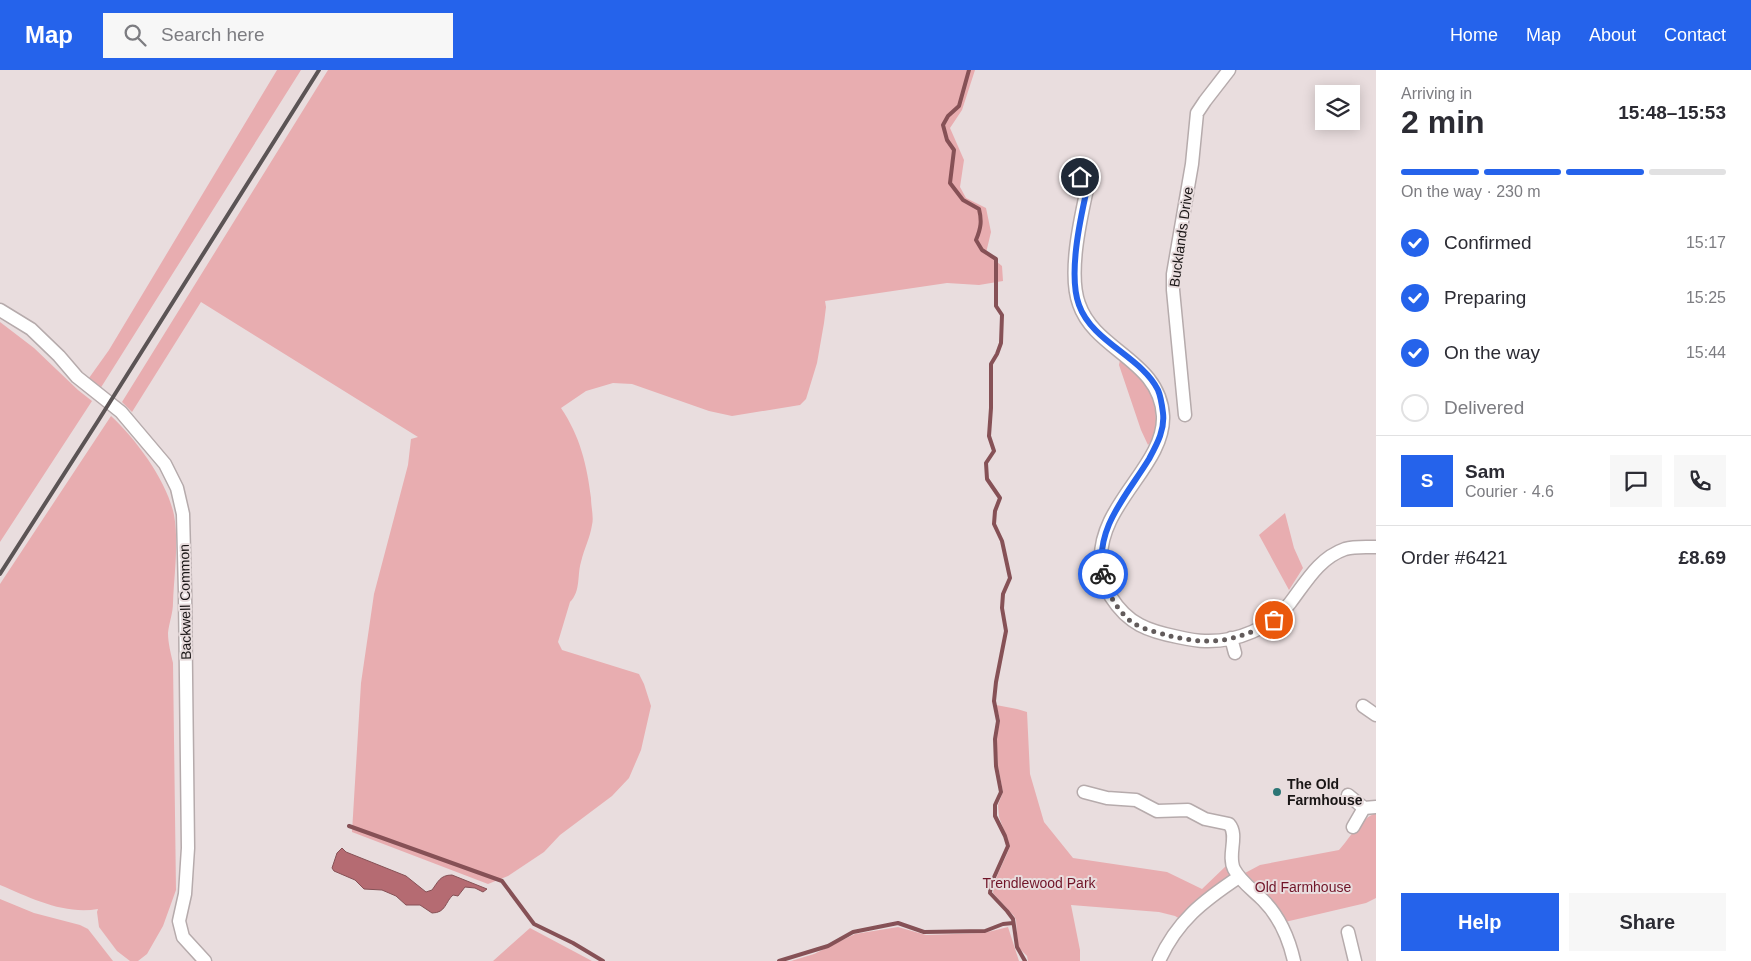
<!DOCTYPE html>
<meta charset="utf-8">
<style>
body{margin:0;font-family:Arial,sans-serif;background:#f7f7f7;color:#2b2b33;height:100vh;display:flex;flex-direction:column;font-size:19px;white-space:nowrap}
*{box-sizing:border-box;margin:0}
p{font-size:16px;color:#7c7c81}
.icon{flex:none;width:28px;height:28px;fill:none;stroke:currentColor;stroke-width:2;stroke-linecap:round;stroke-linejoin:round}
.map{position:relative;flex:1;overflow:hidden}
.panel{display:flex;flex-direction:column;background:#fff;width:375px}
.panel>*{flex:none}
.buttons{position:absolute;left:1315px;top:15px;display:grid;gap:10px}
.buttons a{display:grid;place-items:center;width:45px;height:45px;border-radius:0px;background:#fff;box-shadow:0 2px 12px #0003;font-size:25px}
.pin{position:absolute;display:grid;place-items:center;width:42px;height:42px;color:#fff;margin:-21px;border:2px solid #fff;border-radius:50%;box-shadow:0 1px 5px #0007}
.courier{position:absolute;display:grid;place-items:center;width:50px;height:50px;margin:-25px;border:4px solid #2563eb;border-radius:50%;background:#fff;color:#222;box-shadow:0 1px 6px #0007}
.headline em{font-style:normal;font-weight:800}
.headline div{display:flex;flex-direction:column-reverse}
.headline{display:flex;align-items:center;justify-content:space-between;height:85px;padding:0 25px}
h1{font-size:32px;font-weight:800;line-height:38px}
.bar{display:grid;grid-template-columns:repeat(4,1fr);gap:8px 5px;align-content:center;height:60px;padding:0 25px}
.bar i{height:6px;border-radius:4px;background:#e1e1e2}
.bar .active{background:#2563eb}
.bar p{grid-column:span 4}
.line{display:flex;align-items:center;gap:12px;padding:0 25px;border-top:1px solid #e1e1e2}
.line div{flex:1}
.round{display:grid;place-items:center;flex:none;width:52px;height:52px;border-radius:0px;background:#f7f7f7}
ol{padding:0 25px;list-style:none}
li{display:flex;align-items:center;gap:15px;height:55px}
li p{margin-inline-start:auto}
li .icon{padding:5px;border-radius:50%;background:#2563eb;color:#fff;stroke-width:4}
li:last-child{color:#7c7c81}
li i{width:28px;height:28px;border:2px solid #e1e1e2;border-radius:50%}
.primary-button{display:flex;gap:10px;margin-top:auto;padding:10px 25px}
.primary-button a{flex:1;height:58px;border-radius:0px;background:#2563eb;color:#fff;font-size:20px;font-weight:800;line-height:58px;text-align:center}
.primary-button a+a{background:#f7f7f7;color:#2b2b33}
header{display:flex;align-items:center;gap:30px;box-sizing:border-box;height:70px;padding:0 25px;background:#2563eb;color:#fff}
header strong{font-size:24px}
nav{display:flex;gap:28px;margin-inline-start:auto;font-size:18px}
.search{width:350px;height:45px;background:#f7f7f7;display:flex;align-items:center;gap:12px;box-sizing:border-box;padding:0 18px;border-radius:0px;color:#7c7c81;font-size:19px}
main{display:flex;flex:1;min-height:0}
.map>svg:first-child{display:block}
</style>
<header>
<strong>Map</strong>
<div class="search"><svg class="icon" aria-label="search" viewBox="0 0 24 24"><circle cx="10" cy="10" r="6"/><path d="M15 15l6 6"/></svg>Search here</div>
<nav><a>Home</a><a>Map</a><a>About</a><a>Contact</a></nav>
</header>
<main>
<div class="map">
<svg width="1376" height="891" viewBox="0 0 1376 891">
<rect width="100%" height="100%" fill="#e9ddde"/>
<path fill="#e8adb0" d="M277 0H301L100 319 89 308 109 280Z
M328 0H975L962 40 950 58 964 90 960 117 966 128 986 138 991 162 986 183 1002 196 1003 211 979 215 947 213 825 231 826 237 824 253 817 293 806 329 800 335 732 346 709 341 632 314 613 313 586 321 561 338C580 366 587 395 591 428 591 437 594 447 592 455 590 468 584 479 581 492 577 505 581 521 570 532L558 572 562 580 639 604 644 614 651 636 641 680 629 708 612 726 560 765 544 782 508 806 488 814 352 762 361 613 374 524 408 395 411 369 418 367 201 232 132 342 122 332Z
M0 252 34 278 78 320 92 331 0 472Z
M1120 290C1130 295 1143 308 1148 318 1156 333 1161 362 1148 375L1141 360 1119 295Z
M111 346C136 369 167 411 174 445 179 473 174 505 173 533 173 543 169 553 168 563 168 573 171 584 173 593L176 820 163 856 147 884 138 891H130L117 881 99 857 97 842 98 839C64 845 31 828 0 815V514Z
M1285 443 1294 478 1303 498 1289 520 1259 465Z
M996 635 1017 639 1027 642 1030 704 1044 752 1073 788 1167 802 1202 819 1226 796 1235 808 1180 849 1175 846 1159 842 1071 835 1080 880V891H1028L1027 886 1018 877 1016 850 1014 846 993 823C994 807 1005 791 1010 776L999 747 998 735 1003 722 998 696 996 669 1000 649Z
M1376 743V828L1366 833 1285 852C1276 832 1261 819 1245 803L1260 795 1339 780C1350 768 1360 749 1376 743Z
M0 829 34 843 80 855 88 859 113 891H0Z
M898 857 926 865 984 863 1008 857 1019 891H791L814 884 855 864Z
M530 858 592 891H493Z"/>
<path fill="#b56b72" stroke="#865156" d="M342 778 346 782 406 806 426 822 432 820C438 812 440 805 452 805L487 819 483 822 475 818 465 817 458 826 453 825C445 832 446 843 432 843L420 835H406L396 826 382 820 364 819 355 810 334 801 332 798 337 783Z"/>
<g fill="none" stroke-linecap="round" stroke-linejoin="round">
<path stroke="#865156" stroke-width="4" d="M969 0 959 36 948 46 943 55 947 70 954 80 950 113 963 130 979 139C982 151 981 158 976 170L982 180 996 189V236L1002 245 1001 273 997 284 991 294V338L989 366 994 381 986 393 987 409 1000 428 995 441 994 454 1002 471 1010 508 1003 524 1002 538 1006 561 996 612 994 631 998 651 995 669 996 696 1001 722 995 735V746L1005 766 1008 776 991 814 990 823 1007 841 1013 849 1017 877 1025 891
M349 756 502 811 534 854 573 873 603 891
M779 891 828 876 853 862 898 853 924 862 985 861 1003 854 1013 853"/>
<g stroke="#b6abac" stroke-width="15">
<path id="minor" d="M1074 95 1087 119C1080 151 1068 204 1079 234 1095 281 1160 290 1163 346 1165 396 1097 435 1101 493 1102 505 1105 517 1111 527 1128 554 1148 561 1178 567 1187 569 1196 571 1205 571 1237 572 1271 558 1290 533 1306 512 1319 488 1345 479 1355 476 1366 477 1376 477
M0 240 31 259 59 286 77 307 121 342 165 394 177 418 183 444 185 522 188 778 185 824 179 851 183 867 205 891
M1185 345 1173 220V204L1192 94 1197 43 1205 31 1229 0
M1231 568 1235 583
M1363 636 1376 645
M1084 722 1107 728 1136 730 1157 741 1188 740 1205 749 1229 754C1239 765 1227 785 1234 799 1240 811 1253 820 1263 830 1279 846 1289 869 1294 891
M1348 725 1364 738 1376 737
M1353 757 1364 738
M1348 862 1355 891
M1159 891C1177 851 1203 831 1239 807"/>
</g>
<use href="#minor" stroke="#fff" stroke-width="12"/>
<path stroke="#5b5455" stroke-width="4" d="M0 504 98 351 319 0"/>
</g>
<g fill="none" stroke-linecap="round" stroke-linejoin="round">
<path stroke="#625b5b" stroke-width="5" stroke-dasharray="0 9" d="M1103 504C1107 523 1118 542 1133 553 1143 559 1158 563 1170 566 1181 568 1193 571 1204 571 1228 572 1255 563 1274 550"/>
<path stroke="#2563eb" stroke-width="6" d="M1080 107 1087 119C1080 150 1068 205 1079 235 1092 272 1142 287 1158 320 1161 327 1162 335 1163 343 1165 360 1157 374 1149 389 1127 425 1094 459 1103 504"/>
</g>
<circle fill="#2c7575" stroke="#e9ddde" stroke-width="2" cx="1277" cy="722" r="5"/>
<g text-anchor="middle" stroke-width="4" stroke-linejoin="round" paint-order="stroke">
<g font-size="14" fill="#191515" stroke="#e9ddde">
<text transform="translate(1181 167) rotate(-82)" y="5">Bucklands Drive</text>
<text transform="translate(185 532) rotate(-91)" y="5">Backwell Common</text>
</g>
<g font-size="14" font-weight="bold" fill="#191515" stroke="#e9ddde" text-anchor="start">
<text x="1287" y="719">The Old<tspan x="1287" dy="16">Farmhouse</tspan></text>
</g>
<g font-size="14" fill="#701428" stroke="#e9ddde">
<text x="1039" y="818">Trendlewood Park</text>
<text x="1303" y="822">Old Farmhouse</text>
</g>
</g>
</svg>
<div class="buttons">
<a><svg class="icon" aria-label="layers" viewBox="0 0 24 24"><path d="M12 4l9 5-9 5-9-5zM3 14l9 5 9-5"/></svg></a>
</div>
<div class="pin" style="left:1274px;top:550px;background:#ea580c"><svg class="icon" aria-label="bag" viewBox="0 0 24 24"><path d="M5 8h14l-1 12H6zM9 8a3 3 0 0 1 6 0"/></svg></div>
<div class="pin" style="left:1080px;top:107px;background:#1f2937"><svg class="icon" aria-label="home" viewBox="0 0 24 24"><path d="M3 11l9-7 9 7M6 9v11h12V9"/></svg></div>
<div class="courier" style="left:1103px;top:504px"><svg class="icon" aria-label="bike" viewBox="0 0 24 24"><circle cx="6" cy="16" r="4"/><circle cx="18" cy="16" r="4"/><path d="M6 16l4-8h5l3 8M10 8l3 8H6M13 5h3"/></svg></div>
</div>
<section class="panel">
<div class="headline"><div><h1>2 min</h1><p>Arriving in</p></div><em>15:48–15:53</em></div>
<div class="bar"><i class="active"></i><i class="active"></i><i class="active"></i><i></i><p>On the way · 230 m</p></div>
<ol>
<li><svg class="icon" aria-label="check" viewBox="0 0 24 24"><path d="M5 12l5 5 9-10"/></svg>Confirmed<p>15:17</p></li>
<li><svg class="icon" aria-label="check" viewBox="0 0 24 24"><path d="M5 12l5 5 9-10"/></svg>Preparing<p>15:25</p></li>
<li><svg class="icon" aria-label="check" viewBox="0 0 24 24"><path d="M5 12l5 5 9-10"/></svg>On the way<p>15:44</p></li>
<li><i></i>Delivered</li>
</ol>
<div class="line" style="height:90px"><b class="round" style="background:#2563eb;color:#fff">S</b><div><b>Sam</b><p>Courier · 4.6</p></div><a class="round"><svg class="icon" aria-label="chat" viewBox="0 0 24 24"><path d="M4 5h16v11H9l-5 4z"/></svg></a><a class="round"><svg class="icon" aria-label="phone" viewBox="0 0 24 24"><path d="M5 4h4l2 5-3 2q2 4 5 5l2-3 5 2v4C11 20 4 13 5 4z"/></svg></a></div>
<div class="line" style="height:65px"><div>Order #6421</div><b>£8.69</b></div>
<div class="primary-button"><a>Help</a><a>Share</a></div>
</section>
</main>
